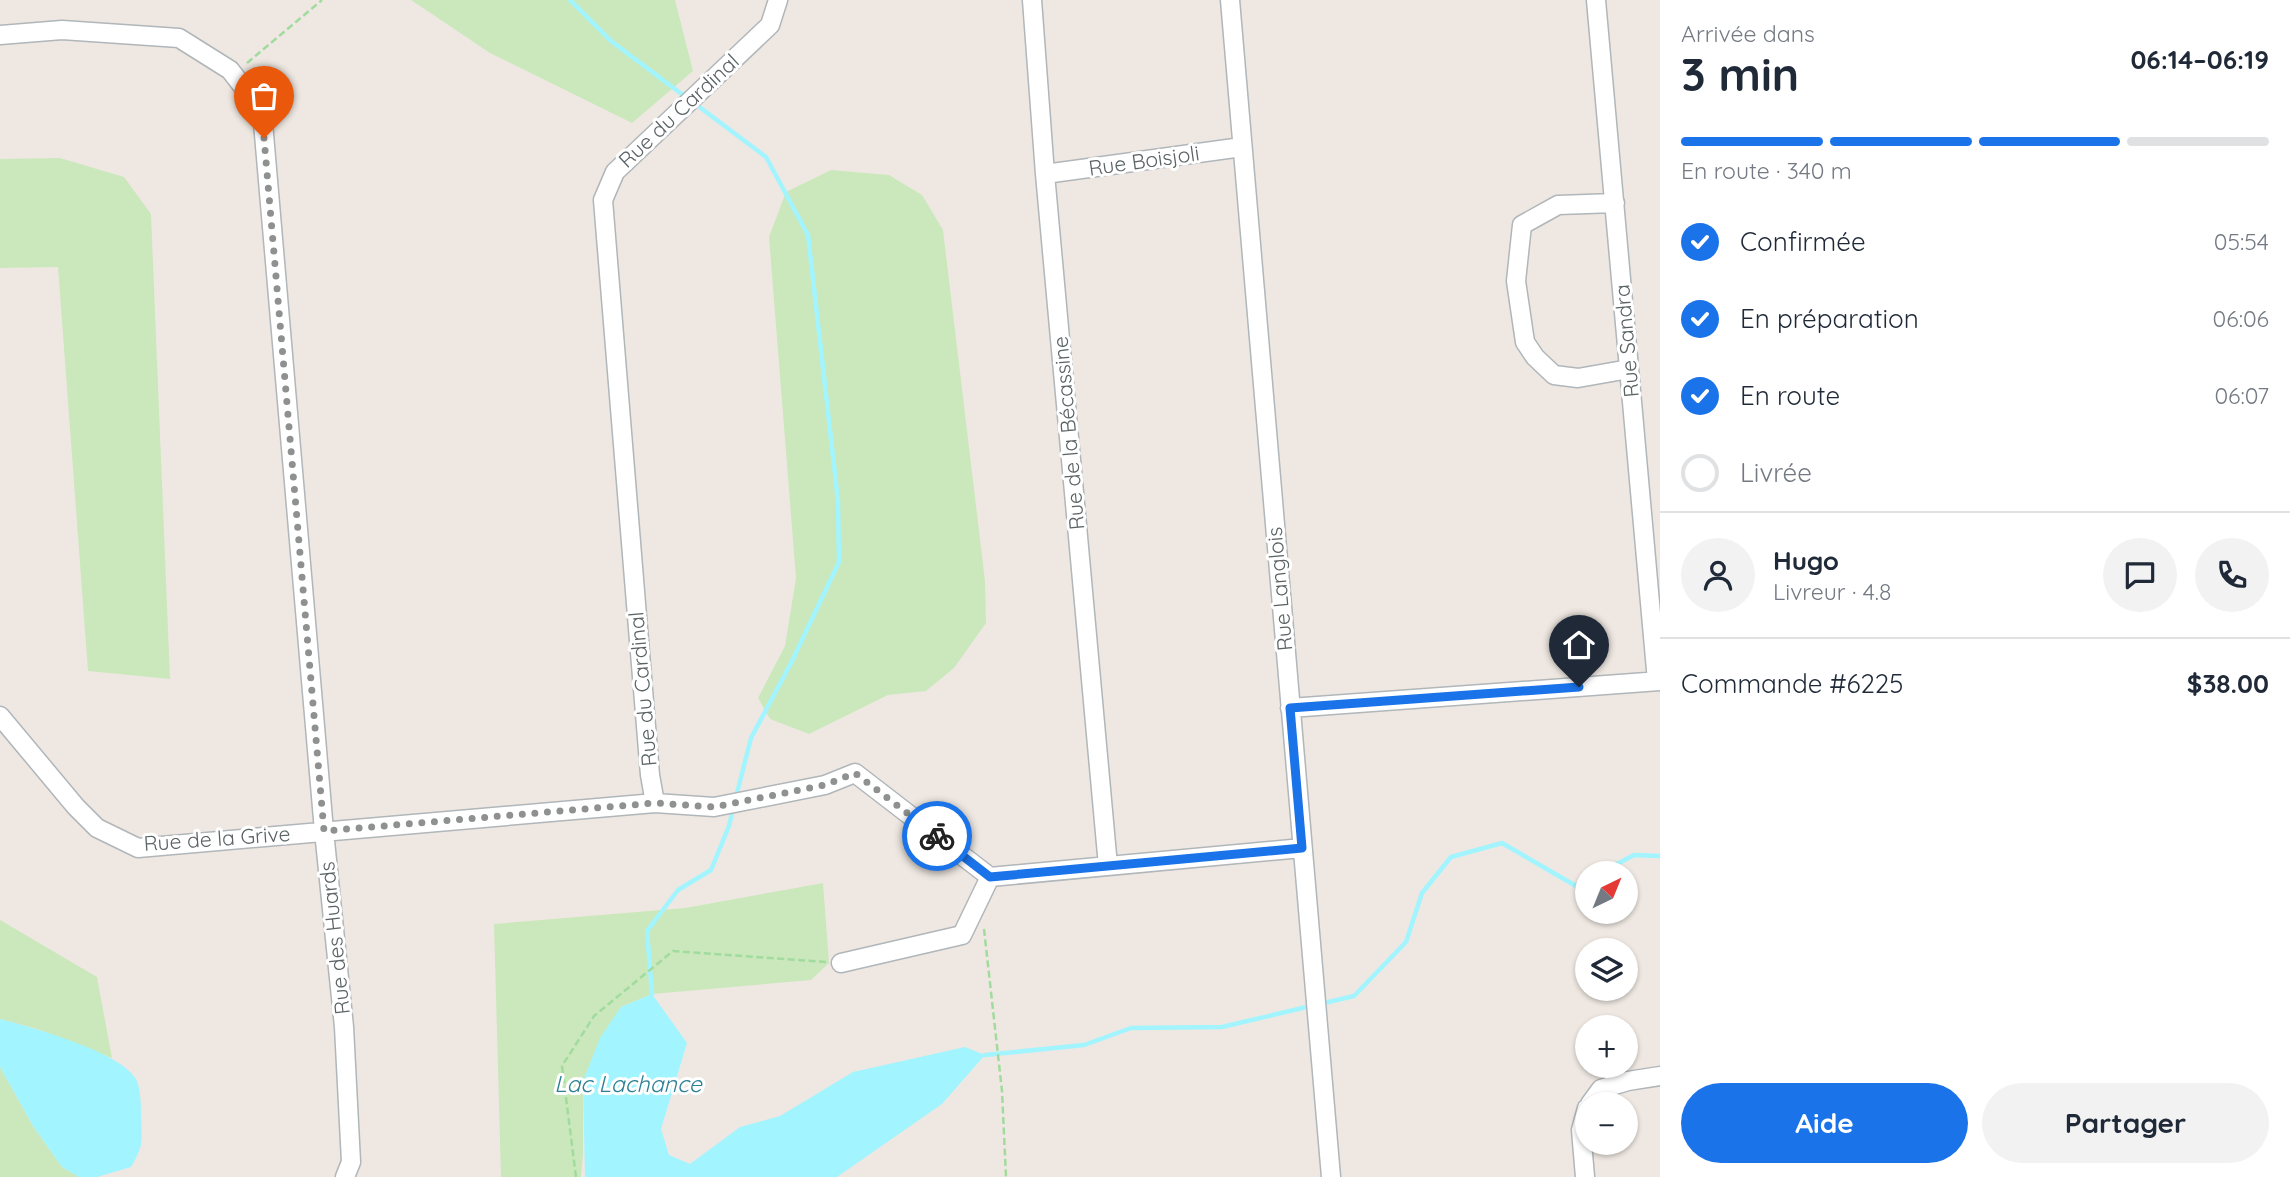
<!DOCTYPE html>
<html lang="fr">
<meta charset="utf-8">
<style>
body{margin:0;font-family:Quicksand,sans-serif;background:#f2f2f3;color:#1f2937;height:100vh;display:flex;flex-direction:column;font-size:26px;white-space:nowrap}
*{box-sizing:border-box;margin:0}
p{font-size:23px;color:#747a83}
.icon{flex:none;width:38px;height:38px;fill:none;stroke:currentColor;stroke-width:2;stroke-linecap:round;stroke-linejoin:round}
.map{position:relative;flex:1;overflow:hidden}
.panel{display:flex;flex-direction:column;background:#fff;width:630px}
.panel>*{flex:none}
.needle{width:46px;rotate:43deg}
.controls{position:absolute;left:1575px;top:861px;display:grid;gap:14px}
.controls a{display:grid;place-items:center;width:63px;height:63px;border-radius:50%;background:#fff;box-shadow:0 2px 5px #0004;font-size:35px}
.pin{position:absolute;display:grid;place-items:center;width:60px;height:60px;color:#fff;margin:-72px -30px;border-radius:50% 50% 50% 0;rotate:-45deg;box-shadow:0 0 7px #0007}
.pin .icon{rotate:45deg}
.courier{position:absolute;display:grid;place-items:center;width:70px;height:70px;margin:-35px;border:5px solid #1a73e8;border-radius:50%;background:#fff;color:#222;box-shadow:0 2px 9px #0007}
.headline em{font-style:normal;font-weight:800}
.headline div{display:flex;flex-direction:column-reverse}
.headline{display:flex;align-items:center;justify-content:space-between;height:119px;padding:0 21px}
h1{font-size:46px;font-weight:800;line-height:52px}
.bar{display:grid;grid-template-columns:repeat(4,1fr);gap:10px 7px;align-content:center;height:84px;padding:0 21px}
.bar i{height:9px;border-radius:5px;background:#e0e1e3}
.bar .active{background:#1a73e8}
.bar p{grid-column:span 4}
.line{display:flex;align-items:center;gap:18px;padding:0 21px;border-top:2px solid #e0e1e3}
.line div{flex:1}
.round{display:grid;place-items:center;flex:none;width:74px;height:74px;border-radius:37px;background:#f2f2f3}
ol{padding:0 21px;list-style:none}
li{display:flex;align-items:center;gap:21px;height:77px}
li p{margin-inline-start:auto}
li .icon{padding:7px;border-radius:50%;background:#1a73e8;color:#fff;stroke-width:4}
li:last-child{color:#747a83}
li i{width:38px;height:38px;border:4px solid #e0e1e3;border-radius:50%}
.primary-button{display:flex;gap:14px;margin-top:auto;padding:14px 21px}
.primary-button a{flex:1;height:80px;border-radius:42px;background:#1a73e8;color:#fff;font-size:28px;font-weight:800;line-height:80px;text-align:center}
.primary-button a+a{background:#f2f2f3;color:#1f2937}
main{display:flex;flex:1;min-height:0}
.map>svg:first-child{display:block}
</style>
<main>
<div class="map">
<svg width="1660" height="1177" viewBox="0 0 1660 1177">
<rect width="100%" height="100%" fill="#efe8e2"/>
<path fill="#cae8bc" d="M411 0H675L693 71 632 123 490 53Z
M60 158 124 177 151 214 170 679 88 671 58 267 0 268V159Z
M831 170 889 175 922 195 943 230 985 581 986 623 954 668 926 691 888 695 809 734 770 719 758 698 785 646 796 578 769 237 786 192Z
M823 883 829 963 811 980 652 994 621 1007 583 1081V1154L581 1177H501L494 924 685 908Z
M0 920 97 977 112 1058 37 1029 0 1019Z
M0 1067 33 1126 62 1167 79 1177H0Z"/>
<path fill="#a2f4ff" d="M652 994 687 1043 661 1129 669 1155 690 1164 740 1127 780 1116 853 1072 965 1047 985 1055 942 1104 837 1177H585L583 1081 600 1038 621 1007Z
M0 1019C31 1027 121 1052 136 1079 141 1089 141 1106 141 1117 142 1142 144 1145 131 1167L97 1177H79L62 1167 33 1126 0 1067Z"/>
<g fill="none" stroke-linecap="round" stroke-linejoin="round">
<path stroke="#a2f4ff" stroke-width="4.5" d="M570 0 611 41 687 98
M694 103 766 157 808 235 838 501 839 562 791 663 751 738 736 797
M1600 873 1634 855 1660 856
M652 994 647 931 678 890 711 870 729 826 733 809
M1320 1004 1354 996 1406 942 1422 893 1451 857 1502 843 1576 886 1587 880
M985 1055 1084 1045 1131 1028 1222 1027 1311 1006"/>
<g stroke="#b0b6b9" stroke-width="21">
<path id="street" d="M778 0 770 25 615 172 603 200 650 775 655 803 714 807 825 785 855 773 990 877 1302 848
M1032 0 1045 174 1108 866
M1230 0 1331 1177
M1596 0 1657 681
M0 35 62 30 179 38 230 70 262 111 324 831 344 1027 351 1162 345 1177
M1045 174 1242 147
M1615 203 1558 205 1522 225 1516 281 1525 342 1535 357 1554 375 1578 378 1629 369
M1290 708 1660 681
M0 716 76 807 97 828 138 848 655 803
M841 963 962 935 990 877
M1590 1104 1601 1089 1628 1081 1660 1076
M1585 1177 1581 1130 1587 1108"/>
</g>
<path stroke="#a2db9e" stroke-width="2.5" stroke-dasharray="7 3.5" stroke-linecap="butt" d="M247 63 322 0
M984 929 1002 1091 1006 1177
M576 1177 562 1066 594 1016 673 951 826 962"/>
<use href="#street" stroke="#fff" stroke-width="18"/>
</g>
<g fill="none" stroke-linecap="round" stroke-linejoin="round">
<path stroke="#8e9190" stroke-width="7" stroke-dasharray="0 12.6" d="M264 138 324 831 655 803 714 807 825 785 855 773 937 836"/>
<path stroke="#1a73e8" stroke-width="9" d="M937 836 990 877 1302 848 1290 708 1579 687"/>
</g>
<g text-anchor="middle" stroke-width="6" stroke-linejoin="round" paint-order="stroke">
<g font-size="21" fill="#5a6264" stroke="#fff">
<text transform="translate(679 111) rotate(-43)" y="7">Rue du Cardinal</text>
<text transform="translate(1144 161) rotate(-8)" y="7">Rue Boisjoli</text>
<text transform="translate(1627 341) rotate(-95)" y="7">Rue Sandra</text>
<text transform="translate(1069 433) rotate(-95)" y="7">Rue de la Bécassine</text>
<text transform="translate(1280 589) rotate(-95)" y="7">Rue Langlois</text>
<text transform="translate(643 689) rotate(-95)" y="7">Rue du Cardinal</text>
<text transform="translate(217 839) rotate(-4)" y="7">Rue de la Grive</text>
<text transform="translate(335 938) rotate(-96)" y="7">Rue des Huards</text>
</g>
<g font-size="23" font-style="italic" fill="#2e8094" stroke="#fff">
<text x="628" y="1092">Lac Lachance</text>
</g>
</g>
</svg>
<div class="controls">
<a><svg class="needle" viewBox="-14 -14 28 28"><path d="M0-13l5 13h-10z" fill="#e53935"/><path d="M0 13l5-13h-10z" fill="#747a83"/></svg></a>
<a><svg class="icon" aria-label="layers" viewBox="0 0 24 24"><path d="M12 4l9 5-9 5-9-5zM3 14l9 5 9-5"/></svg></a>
<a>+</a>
<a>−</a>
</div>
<div class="pin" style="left:264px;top:138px;background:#ea580c"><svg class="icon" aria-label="bag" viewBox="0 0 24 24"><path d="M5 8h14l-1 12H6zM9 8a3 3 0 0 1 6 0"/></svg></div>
<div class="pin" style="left:1579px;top:687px;background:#1f2937"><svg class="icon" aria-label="home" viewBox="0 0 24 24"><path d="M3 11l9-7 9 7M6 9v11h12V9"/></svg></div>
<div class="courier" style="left:937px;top:836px"><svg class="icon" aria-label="bike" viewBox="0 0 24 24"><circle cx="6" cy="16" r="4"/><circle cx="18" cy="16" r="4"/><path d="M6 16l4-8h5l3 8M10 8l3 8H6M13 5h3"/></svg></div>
</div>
<section class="panel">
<div class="headline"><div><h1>3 min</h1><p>Arrivée dans</p></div><em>06:14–06:19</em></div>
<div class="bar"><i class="active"></i><i class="active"></i><i class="active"></i><i></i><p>En route · 340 m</p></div>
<ol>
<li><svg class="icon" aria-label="check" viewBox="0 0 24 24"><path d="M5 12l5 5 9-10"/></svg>Confirmée<p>05:54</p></li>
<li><svg class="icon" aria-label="check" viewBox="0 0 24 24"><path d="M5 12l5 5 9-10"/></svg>En préparation<p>06:06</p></li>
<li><svg class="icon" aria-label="check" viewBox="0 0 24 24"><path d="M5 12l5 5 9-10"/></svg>En route<p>06:07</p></li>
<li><i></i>Livrée</li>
</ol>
<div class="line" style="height:126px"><a class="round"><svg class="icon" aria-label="person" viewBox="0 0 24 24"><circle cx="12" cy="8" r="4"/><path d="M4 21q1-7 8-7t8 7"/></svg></a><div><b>Hugo</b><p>Livreur · 4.8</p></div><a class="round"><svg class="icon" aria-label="chat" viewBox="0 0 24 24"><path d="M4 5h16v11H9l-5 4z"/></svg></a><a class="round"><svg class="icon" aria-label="phone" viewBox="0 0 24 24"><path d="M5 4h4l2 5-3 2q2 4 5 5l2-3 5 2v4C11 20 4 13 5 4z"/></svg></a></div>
<div class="line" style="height:91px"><div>Commande #6225</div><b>$38.00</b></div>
<div class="primary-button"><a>Aide</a><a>Partager</a></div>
</section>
</main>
